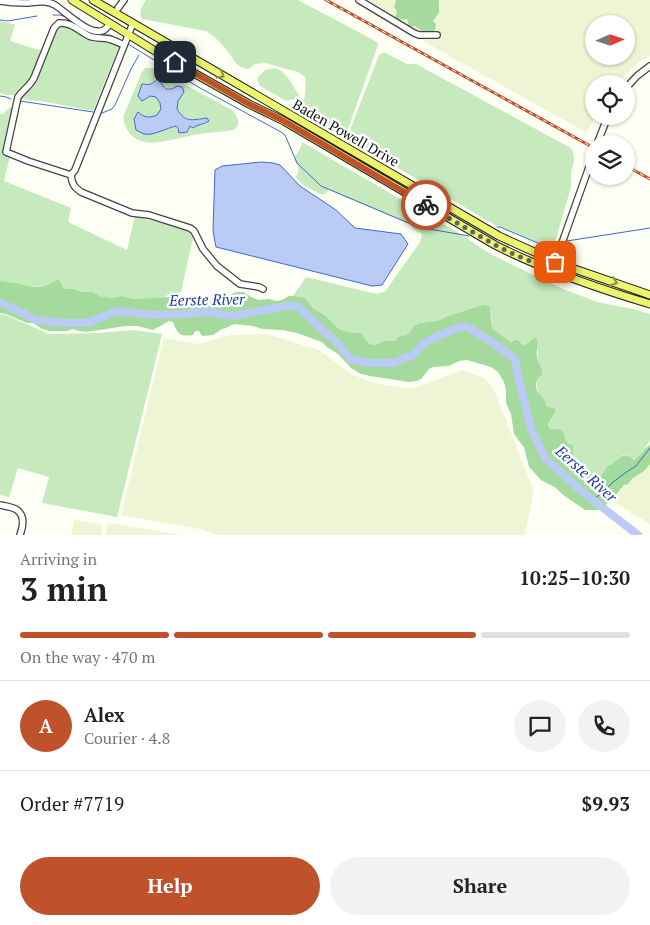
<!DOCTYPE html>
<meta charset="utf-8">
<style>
body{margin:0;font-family:"PT Serif",serif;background:#f2f2f2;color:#222;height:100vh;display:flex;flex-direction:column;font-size:19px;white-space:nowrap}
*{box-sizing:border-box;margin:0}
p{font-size:16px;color:#767676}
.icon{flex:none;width:28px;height:28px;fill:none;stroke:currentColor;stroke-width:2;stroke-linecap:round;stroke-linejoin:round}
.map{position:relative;height:535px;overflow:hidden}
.sheet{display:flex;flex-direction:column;background:#fff;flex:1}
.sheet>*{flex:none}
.needle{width:32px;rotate:87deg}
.buttons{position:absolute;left:585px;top:15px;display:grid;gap:10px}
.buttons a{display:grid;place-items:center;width:50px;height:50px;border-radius:50%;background:#fff;box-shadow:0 1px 4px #0004;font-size:25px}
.pin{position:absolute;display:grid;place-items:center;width:42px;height:42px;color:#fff;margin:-21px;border-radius:10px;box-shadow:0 2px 8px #0006}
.courier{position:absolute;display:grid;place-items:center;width:50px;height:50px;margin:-25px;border:4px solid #bf522a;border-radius:50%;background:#fff;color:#222;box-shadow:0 1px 6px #0007}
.head em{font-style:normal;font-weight:800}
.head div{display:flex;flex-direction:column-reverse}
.head{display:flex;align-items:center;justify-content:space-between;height:85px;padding:0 20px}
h1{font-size:32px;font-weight:800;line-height:38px}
.bar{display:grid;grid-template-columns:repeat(4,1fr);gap:8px 5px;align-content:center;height:60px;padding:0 20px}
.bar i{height:6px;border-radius:4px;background:#e0e0e0}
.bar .on{background:#bf522a}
.bar p{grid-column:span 4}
.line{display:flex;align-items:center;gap:12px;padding:0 20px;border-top:1px solid #e0e0e0}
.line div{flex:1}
.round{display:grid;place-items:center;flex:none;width:52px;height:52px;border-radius:26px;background:#f2f2f2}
.cta{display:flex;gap:10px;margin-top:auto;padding:10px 20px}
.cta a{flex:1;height:58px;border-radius:30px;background:#bf522a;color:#fff;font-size:20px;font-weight:800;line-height:58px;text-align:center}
.cta a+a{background:#f2f2f2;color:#222}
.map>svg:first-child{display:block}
</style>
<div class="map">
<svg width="650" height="535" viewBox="0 0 650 535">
<rect width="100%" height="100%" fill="#fdfff4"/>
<path fill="#edf5d4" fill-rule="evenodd" d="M361 0H396L394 3 397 12 395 16 399 21 403 19H407L408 25 411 27 415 26 420 30 426 31 429 33 433 31 436 26 433 22 439 13V0H650V56L638 62 616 84H594L595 116 587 133 430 45 389 16ZM594 24H626V56H594Z
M267 334 319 350 351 374 374 383 412 389 462 370 484 378 489 383 494 390 533 489V495L525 535H217L200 529 121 515 164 338 198 344 232 335Z
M650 450V524L613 501Z
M74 520 100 524 102 527 101 535H71Z
M108 523 181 535H106Z"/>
<path fill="#c6e9bd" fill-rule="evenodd" d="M146 0H298L377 42 378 45 345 137 302 112C304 100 307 89 305 77L298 72 265 63 255 64 249 69C233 67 234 57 225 48 220 42 213 35 206 31L142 19C138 12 142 6 146 0Z
M0 21 13 24 15 25 10 41 42 51C37 65 29 91 12 95 8 96 4 94 0 93Z
M58 25C71 24 80 37 92 39 102 41 111 40 119 46L93 111 46 102 20 99 25 92 36 82Z
M383 53H386L407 64H416L569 147 573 151 574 160 571 173V187L555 242 541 244 495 225 347 138 379 55Z
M145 68H154L232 110C238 116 241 125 234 130 222 132 211 132 199 134 186 136 157 145 145 142 132 140 122 127 124 115L142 72ZM154 83C160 85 165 89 172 89L178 101 177 109C186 123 192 119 207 118V124L190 126 186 132H183L176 126 165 129 154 134 138 113C144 118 150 118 157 115L161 109 160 103 156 97 138 96 142 84 149 85Z
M275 68C287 72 292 85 299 95L296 99 286 101 260 86 258 82V77L265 70Z
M10 107H12L11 123 4 150 2 152 10 156 4 181 71 208 68 222 127 250 135 216 191 231 193 238 181 292 179 293 169 294 163 298 134 299 122 296 110 298 100 296 93 292H81L73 289H65L52 284C40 290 28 285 16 283 11 282 5 282 0 281V114H3Z
M302 142 457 232 492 255 563 289 597 302 633 309 650 314V441L637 459 634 460 627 455H623L614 463 607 466C598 488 593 473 581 466 578 464 573 463 571 460 569 456 570 449 569 444L549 428 548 424 555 414 551 407 547 406C544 400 544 396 538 393L536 380 542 371 537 360 538 352 534 337 528 343 524 345C520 341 515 340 509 342L492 328 491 311 482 305 448 316 437 321 420 323 414 326 409 333 406 335 398 337 395 341C391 341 386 340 382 342 380 342 379 343 378 344 369 348 366 339 361 333L347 332 339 329 327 317 313 308 305 299 293 296C297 289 302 284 306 277L372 293C379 294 382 294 387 289L420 242 422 234 412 228 411 225 329 190 323 195C313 190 302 186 296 177 301 170 297 165 294 158L301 147Z
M0 314 8 316 49 334 100 333 132 330 162 334 117 517 42 503 49 477 18 468 9 497 0 495Z"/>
<path fill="#a5da9d" d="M396 0H439V13L433 21 436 24 435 30 429 33 426 31H422L415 26 409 27 407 19 397 20 395 17 397 12 394 7Z
M58 279 61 283 62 287 65 289H74L81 292H93L100 296 110 298 122 296 134 299 171 297 177 299 182 298 193 303 201 304 221 299 236 292H244L251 297 259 300 269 299 277 301 282 300 289 296H293L305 298 313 308 327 317 339 329 347 332 361 333C366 339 369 348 378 344 379 344 380 342 382 342 386 340 391 341 395 341L398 337 406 335 409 333 414 326 420 323 437 321 448 316 482 305H486L490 307 492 328 510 342 517 340 524 345 528 343 534 337 537 339C538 345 536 352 537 358 538 364 543 366 542 375 535 378 535 386 538 393 544 396 544 400 547 406L555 409V413L548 424 549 428 553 430C564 426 563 434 566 441 568 443 570 445 573 446V455L570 458C574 464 579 463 583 467 594 476 599 485 607 466 619 463 621 448 634 460 641 457 643 448 650 445V464L644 471 633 478 628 484 624 485 616 495 604 507 597 510H585L562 494 556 488 541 480 529 467 524 447 519 441 514 434 511 414 506 403V390L504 382 498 372 491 367 467 360 459 361 449 366 433 367 429 369 421 379 417 381 409 382 370 376 361 374 351 368 338 354 327 347 322 342 297 333 282 330 262 329 253 326 234 324 226 328 222 329 213 335 202 336 199 331H195L193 335C179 337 178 334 173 322L169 321 153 330 137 326H125L87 332 79 331 73 329 67 331H50L42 329 33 323H27L6 314 0 313V281C6 282 11 282 16 283 34 287 42 291 58 279Z"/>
<path fill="#baccf5" stroke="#4269cb" d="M157 79 166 89H172L177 86 182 87 184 92 178 101 177 109C185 123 192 120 207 118L209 121C204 125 197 124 193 128L190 126 187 132 179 133 178 128 176 126C167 128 153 136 144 134 141 133 139 131 136 130L134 119 138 112C144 118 150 118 157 115L161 109 160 103 156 97 150 96 142 101 138 96 142 84C149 85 152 85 157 79Z
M261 162 273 163 280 165 300 186 336 210 355 228 401 234 408 244 382 285 372 286 216 247 213 231 215 170 222 166Z"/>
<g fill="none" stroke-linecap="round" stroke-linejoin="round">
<path stroke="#4269cb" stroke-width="1" d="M53 15H60L66 17
M0 20 8 21 37 16
M101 35H110L119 40
M128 44 200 88 281 132 285 135 297 163 321 186 418 227 469 236
M0 96 6 97 11 99
M20 101 93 112
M102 113 112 109 115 105 131 69 139 55
M497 227H500L540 244 556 243
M567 241 650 228
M592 500 605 491 612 483 625 473 636 466 650 448"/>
<path stroke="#baccf5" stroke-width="8" d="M0 303 13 308 36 320 63 323H88L117 311 151 315 182 314 210 312 233 316 286 306H297L337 343 350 359 369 363H393L413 355 424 343 438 336 460 327 466 326 492 342 515 359 517 372 531 428 545 458 580 490 638 535"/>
<g stroke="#434343" stroke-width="8">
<path id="minor" d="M359 0 414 33 419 35H437
M0 1C9 3 19 3 28 3 37 2 46 0 55 5 66 12 97 44 108 26
M118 8 124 0
M133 23 75 170 71 175C72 184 74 187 81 192L132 213 149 215 190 228 194 231 203 249 217 266 240 284 259 287 263 289
M626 88 637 76 650 66
M597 144 608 116
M71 175 28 161 6 152 18 97C23 90 30 86 34 78L54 28 59 23C71 22 79 31 89 36 95 39 102 37 109 39 114 40 119 43 124 45
M552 271 594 153
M0 505C5 506 13 507 17 510 25 516 23 527 20 535"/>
</g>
<g stroke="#212121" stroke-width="9">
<path id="major" d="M72 0 160 54 249 104 284 121 495 245C544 270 597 288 650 304
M93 0 499 236 563 265 650 295"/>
</g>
<use href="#minor" stroke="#fff" stroke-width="5.5"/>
<use href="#major" stroke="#ebf56e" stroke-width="7"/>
<g stroke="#bf522a" stroke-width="3">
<path id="rail" d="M326 0 594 148
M626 166 650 179"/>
</g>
<use href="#rail" stroke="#fff" stroke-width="1" stroke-dasharray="4" stroke-linecap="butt"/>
</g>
<defs><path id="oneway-chevron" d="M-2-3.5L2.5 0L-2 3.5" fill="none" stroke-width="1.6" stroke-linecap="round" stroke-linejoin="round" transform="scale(1.25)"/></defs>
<g stroke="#888e44">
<use href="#oneway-chevron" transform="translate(221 75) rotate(30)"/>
<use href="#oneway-chevron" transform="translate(614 282) rotate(19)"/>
</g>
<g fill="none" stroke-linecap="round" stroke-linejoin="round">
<path stroke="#636460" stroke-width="5" stroke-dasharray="0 9" d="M426 205 495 245 513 254 552 270 555 262"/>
<path stroke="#bf522a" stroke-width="6" d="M175 62 249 104 284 121 426 205"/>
</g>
<g text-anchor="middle" stroke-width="5" stroke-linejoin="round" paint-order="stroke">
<g font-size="14" fill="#101010" stroke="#fff">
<text transform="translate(346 133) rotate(30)" y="5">Baden Powell Drive</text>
</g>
<g font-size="15" font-style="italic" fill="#1b3ca1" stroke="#fff">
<text transform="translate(207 300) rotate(-1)" y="5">Eerste River</text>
<text transform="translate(586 474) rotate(42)" y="5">Eerste River</text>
</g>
</g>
</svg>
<div class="buttons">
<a><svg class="needle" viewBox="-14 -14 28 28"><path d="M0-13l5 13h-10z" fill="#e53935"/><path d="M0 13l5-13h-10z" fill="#767676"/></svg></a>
<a><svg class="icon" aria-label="locate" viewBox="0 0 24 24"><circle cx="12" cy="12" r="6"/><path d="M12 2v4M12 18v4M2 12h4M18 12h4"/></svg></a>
<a><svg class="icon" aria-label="layers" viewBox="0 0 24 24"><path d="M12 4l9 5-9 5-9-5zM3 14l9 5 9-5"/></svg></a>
</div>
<div class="pin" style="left:555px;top:262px;background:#ea580c"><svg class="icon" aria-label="bag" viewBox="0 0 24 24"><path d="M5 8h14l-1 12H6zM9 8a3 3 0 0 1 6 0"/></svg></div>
<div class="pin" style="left:175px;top:62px;background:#1f2937"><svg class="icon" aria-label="home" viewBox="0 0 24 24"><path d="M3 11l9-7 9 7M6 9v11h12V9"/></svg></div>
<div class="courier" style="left:426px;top:205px"><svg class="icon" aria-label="bike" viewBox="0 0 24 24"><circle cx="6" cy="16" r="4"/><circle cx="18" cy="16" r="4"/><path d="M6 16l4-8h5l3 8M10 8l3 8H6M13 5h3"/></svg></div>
</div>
<section class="sheet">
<div class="head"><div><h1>3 min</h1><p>Arriving in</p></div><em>10:25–10:30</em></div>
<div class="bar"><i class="on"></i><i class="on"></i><i class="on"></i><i></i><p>On the way · 470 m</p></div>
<div class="line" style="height:90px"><b class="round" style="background:#bf522a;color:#fff">A</b><div><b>Alex</b><p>Courier · 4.8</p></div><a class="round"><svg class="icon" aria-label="chat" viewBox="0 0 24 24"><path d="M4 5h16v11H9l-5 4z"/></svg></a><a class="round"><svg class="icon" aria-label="phone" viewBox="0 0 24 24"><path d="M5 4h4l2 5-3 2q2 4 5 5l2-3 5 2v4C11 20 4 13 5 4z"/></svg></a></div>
<div class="line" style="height:65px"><div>Order #7719</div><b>$9.93</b></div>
<div class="cta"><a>Help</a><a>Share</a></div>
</section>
